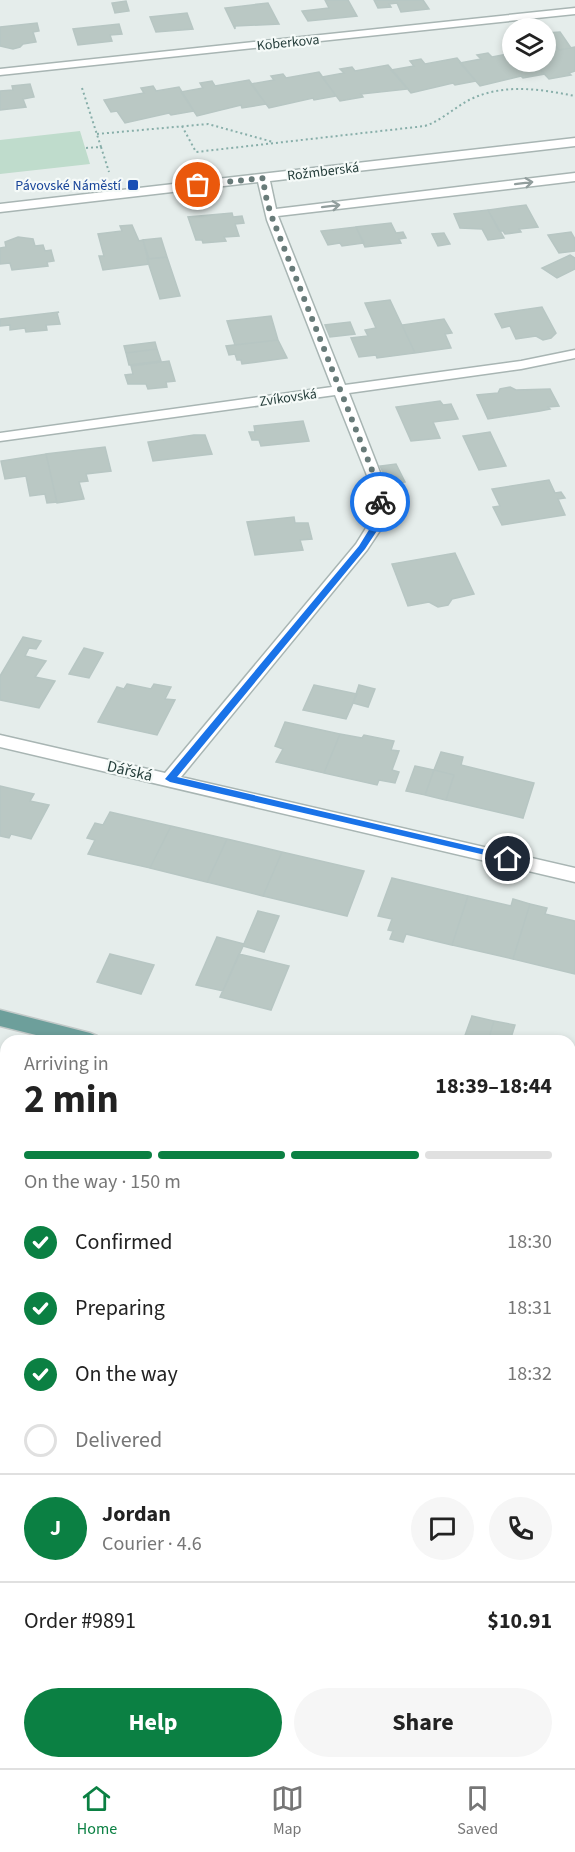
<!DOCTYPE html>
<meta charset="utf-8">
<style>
body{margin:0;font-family:"Source Sans 3",sans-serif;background:#f6f6f6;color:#222;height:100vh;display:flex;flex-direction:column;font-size:22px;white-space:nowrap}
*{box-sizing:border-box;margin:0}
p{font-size:20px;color:#767676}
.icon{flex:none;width:33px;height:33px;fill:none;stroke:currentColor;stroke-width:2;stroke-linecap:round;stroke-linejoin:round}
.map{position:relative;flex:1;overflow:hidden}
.sheet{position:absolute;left:0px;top:1035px;width:576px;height:734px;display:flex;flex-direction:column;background:#fff;border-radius:18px 18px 0 0;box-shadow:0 3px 9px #0003}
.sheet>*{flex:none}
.buttons{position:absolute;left:502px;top:18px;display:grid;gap:12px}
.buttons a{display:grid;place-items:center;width:54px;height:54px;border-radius:50%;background:#fff;box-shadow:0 3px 9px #0003;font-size:30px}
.pin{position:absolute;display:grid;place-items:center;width:51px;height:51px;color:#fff;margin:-26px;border:3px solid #fff;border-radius:50%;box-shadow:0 2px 6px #0007}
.courier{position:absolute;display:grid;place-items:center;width:60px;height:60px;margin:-30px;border:4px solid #1a73e8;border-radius:50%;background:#fff;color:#222;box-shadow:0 2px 8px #0007}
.summary em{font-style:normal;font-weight:700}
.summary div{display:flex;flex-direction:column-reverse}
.summary{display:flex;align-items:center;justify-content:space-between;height:102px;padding:0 24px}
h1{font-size:39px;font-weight:700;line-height:45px}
.bar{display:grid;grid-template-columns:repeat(4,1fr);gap:9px 6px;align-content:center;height:72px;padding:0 24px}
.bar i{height:8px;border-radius:4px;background:#e0e0e0}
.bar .current{background:#0b8043}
.bar p{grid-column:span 4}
.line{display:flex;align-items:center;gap:15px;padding:0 24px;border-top:2px solid #e0e0e0}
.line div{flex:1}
.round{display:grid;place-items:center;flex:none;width:63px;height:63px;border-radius:32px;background:#f6f6f6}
ol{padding:0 24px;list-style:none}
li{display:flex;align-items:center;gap:18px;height:66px}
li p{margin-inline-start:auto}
li .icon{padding:6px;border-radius:50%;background:#0b8043;color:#fff;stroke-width:4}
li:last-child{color:#767676}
li i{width:33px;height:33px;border:3px solid #e0e0e0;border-radius:50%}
.action{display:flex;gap:12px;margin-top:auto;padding:12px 24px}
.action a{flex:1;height:69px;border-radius:36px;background:#0b8043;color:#fff;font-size:24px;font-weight:700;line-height:69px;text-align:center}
.action a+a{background:#f6f6f6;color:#222}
.menu{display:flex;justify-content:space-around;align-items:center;height:84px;border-top:2px solid #e0e0e0;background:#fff;font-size:16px;color:#767676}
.menu a{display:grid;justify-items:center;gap:3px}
.menu .current{color:#0b8043}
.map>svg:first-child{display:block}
</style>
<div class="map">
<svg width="575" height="1768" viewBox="0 0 575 1768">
<rect width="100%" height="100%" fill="#e5edeb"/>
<path fill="#d3ddda" d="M0 1204 6 1205V1306L0 1305Z
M570 1341 575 1342V1451L570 1450Z"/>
<path fill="#bfdccc" d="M80 131 90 164 0 174V140Z
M0 1060 6 1061V1149L0 1147Z
M0 1305 6 1306V1413L0 1412Z
M570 1450 575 1451V1542L570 1541Z"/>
<path fill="#bac8c4" stroke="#b7c6c3" stroke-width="1.5" d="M325 0H348L357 16 308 21 302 11 329 8Z
M374 0H423L429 9 401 12 397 3 389 4 391 7 378 8Z
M126 1 129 11 115 13 112 3Z
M268 3 279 24 235 26V29L225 8Z
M187 13 193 29 156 32 150 17Z
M37 23 39 31 33 32 36 42 23 44 20 47 13 49 0 46V27Z
M119 24 122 34 110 35 112 41 78 45 73 29Z
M560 32 571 48 559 50 556 46 548 47 546 33Z
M556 46 559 50 575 47V71L569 73 571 75 549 79 533 62H546V52H549L546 47Z
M488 53 492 57 513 53V62H533L545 74 523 78 521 76 480 86 460 63 481 59 477 55Z
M457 58 476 81 455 85 453 83 411 93 391 70 414 66 410 61 421 59 425 64Z
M388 65 408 89 361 94 363 97 340 101 322 77 344 73 340 69 352 67 355 71Z
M319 72 336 96 314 100 313 98 269 108 251 84 274 80 271 76 283 74 286 78Z
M249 80 266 104 242 108 241 105 197 116 181 92 203 88 200 83 212 81 215 86Z
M30 84 34 97 23 99 26 107 0 110V91L13 90 12 86Z
M153 86 156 91 179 87 194 111 171 115 169 113 125 123 117 111 111 112 104 100 144 93 141 88Z
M526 205 538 227 519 229 521 232 505 234 503 231H499L488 210Z
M488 210 504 238 488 240 482 229 460 228 454 214Z
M232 213 233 217 242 216 244 223 235 224 239 236 224 237 226 241 203 243 202 240H196L188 217Z
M391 223 396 233 403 232 406 238 399 239 401 243 365 247 356 227Z
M132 225 139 241 143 240 149 264 103 270 99 256H104L98 234 122 231 120 226Z
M356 227 364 243 342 246 340 243 328 245 321 231Z
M571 232 575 239V251L559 253 548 235Z
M444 233 450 244 438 246 432 234Z
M18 237 33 239 35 246 43 245 45 251 51 250 54 261 47 262 48 266 12 270 10 263 0 264V248L6 247 5 242Z
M161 238 167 257 149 259 143 240Z
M570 255 575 258V269L557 278 542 268Z
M167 257 180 296 160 299 147 259Z
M390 300 415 353 377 358 376 355 359 357 351 338 368 336 365 330 376 328 365 303Z
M542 307 556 333 551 338 543 340 536 336 516 339 510 326 502 328 495 314Z
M59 312 57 313 60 324 46 325 47 330 26 332 25 328 10 330V325L0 326V319Z
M271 316 278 340 235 345 227 321Z
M444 319 452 333 445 334 451 348 415 353 402 325Z
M350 322 355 334 330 337 325 325Z
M278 340 287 358 242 364 241 360H237L235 354 229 355 226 346Z
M155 342 157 349 126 353 124 346Z
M157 349 161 361 129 365 126 353Z
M169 361 175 381 166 382 167 387 148 389 146 384H128L125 375 133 374 131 366Z
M510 387 516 390 550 389 559 406 548 407 550 409 540 411 488 419 477 395 498 393 500 389Z
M440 401 443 405 451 404 458 419 433 422 440 438 411 441 396 407Z
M303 421 309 441 261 446 259 440H252L249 432H255L254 426Z
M490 432 506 466 479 470 463 436Z
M194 435H205L212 454 153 461 148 442Z
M105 447 111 471 86 474 88 481 79 482 84 499 57 503 46 454Z
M46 454 57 502 47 503 45 494 30 496 26 476 5 479 1 461Z
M396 464 405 482 389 485 380 466Z
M549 480 555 493 561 492 565 498 558 499 565 515 502 525 493 507 500 506 492 489Z
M294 517 295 523H308L312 539 300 540 303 550 255 555 247 522Z
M455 553 474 594 452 599 448 605 438 607 429 602 408 606 392 564Z
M23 637 41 641 36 649 29 648 25 656 46 661 35 677 55 681 39 708 0 700V676Z
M84 648 103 653 89 678 69 674Z
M127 684 151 689 154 684 171 687 165 699 175 700 157 735 98 722 117 687 124 689Z
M314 685 357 694 346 719 303 710Z
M359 685 375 689 368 707 353 703Z
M285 722 340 734 324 773 276 762 283 749 275 746Z
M340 734 362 738 364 735 394 741 391 750 399 751 392 770 399 772 395 783 379 780 377 785 324 773Z
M441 752 463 757 461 765 534 783 523 818 446 800 454 775 434 770Z
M415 766 434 770 425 795 406 791Z
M434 770 454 775 446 800 425 795Z
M0 786 34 794 30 801 49 805 31 839 11 834 9 838 0 836Z
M110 812 171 826 150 868 88 854 95 840 87 838 95 823 103 825Z
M171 826 227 839 207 882 150 868Z
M227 839 282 852 263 896 207 882Z
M282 852 364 871 347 916 263 896Z
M392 878 468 896 452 945 406 934 403 942 390 939 393 931 388 930 392 919 378 916Z
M468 896 511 906 513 899 530 904 513 959 452 945Z
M530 904 547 908 545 914 575 921V974L513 959Z
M258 911 279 916 264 952 243 946Z
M217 937 244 944 223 991 196 985Z
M110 954 154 965 141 994 97 982Z
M239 954 289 966 271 1010 220 997Z
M472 1016 494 1021 488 1041H463Z
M494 1021 515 1025 510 1041H488Z"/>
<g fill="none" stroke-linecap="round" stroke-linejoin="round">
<g stroke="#a8b5b3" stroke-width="3">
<path id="minor" d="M575 8V14L0 75V69Z
M575 138V146L270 181 276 209 575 173V181L278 216 345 385 521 361 575 350V358L521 369 349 393 388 493 387 520 367 550 181 777 575 868V882L0 747V735L165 773 356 544 371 520 374 493 335 395 0 441V433L332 387 267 220 258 182 0 212V204Z"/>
</g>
<g stroke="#c2c9c8" stroke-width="3">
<path id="major" d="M0 1010 90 1033 97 1036 100 1041H60L0 1026Z
M570 1156 575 1157V1175L570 1174Z"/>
</g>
<path stroke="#87aea9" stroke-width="2" stroke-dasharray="2 3" stroke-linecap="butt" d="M82 88 101 147 85 148
M182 126 196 152 425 126C442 120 454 108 469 100 503 83 540 89 575 96
M97 134 208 124 273 142
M101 147 109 172"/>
<path stroke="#87aea9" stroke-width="4.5" stroke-dasharray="4 5" stroke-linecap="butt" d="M0 1147 6 1149
M570 1210 575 1211
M570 1245 575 1246
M570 1275 575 1276"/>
<use href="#minor" fill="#fff" fill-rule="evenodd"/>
<use href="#major" fill="#6d9f9b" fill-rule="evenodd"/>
<g stroke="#607977" stroke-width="8">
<path id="rail" d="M0 1239 6 1240
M0 1269 6 1270
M570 1379 575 1380
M570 1410 575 1412"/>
</g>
<use href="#rail" stroke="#f5faf8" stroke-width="5" stroke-dasharray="16" stroke-linecap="butt"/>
</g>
<defs><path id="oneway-shaft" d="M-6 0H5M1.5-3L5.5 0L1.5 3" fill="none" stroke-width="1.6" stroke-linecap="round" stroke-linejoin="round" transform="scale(1.5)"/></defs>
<g stroke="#929e9d">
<use href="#oneway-shaft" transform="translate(524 183) rotate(-7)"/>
<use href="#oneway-shaft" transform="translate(331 206) rotate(-7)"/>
</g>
<path fill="#1a73e8" d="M380 500 384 502V520L365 549 177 777 508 855 511 856V861L170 782 165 779 359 546 375 520 376 502Z"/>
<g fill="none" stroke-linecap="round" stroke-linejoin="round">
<path stroke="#687b79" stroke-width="6" stroke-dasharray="0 10.8" d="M198 185 264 178C263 190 269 209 273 220L381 493 380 502"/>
</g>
<rect fill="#1a4fb4" stroke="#f5faf8" stroke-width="2" x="127" y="179" width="12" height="12" rx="3"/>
<g text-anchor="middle" stroke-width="4.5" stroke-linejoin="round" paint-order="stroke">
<g font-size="14" fill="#253e3b" stroke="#f5faf8">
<text transform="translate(288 42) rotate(-6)" y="5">Koberkova</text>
<text transform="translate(323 171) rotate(-7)" y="5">Rožmberská</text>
<text transform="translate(288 397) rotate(-8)" y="5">Zvíkovská</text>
</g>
<g font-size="14" fill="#164399" stroke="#f5faf8" text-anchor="end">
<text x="121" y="190">Pávovské Náměstí</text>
</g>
<g font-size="16" fill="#253e3b" stroke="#f5faf8">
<text transform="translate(130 770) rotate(13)" y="6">Dářská</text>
</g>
</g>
</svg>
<div class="buttons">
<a><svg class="icon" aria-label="layers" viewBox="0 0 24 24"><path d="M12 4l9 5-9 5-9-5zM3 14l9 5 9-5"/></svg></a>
</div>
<div class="pin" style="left:198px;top:185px;background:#ea580c"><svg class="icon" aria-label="bag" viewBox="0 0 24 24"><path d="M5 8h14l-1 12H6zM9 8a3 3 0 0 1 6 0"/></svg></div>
<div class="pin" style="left:508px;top:859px;background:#1f2937"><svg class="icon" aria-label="home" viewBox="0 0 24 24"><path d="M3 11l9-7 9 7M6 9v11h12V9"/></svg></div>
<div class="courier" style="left:380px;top:502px"><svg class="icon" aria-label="bike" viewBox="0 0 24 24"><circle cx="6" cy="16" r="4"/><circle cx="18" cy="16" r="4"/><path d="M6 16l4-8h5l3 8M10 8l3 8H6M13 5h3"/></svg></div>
<section class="sheet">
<div class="summary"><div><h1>2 min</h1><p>Arriving in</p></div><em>18:39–18:44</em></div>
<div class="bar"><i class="current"></i><i class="current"></i><i class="current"></i><i></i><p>On the way · 150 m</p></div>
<ol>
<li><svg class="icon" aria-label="check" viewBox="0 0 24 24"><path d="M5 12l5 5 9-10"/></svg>Confirmed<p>18:30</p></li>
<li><svg class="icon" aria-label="check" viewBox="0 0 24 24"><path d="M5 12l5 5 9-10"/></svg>Preparing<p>18:31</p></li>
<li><svg class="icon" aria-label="check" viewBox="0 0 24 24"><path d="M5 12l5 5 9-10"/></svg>On the way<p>18:32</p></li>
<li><i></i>Delivered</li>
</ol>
<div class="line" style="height:108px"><b class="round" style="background:#0b8043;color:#fff">J</b><div><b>Jordan</b><p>Courier · 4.6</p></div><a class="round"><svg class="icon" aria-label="chat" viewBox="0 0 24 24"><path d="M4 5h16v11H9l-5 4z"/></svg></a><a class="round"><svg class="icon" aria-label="phone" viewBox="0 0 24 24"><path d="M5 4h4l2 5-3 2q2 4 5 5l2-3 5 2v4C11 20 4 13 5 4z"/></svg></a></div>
<div class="line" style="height:78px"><div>Order #9891</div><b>$10.91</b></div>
<div class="action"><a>Help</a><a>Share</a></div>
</section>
</div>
<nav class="menu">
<a class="current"><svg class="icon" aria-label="home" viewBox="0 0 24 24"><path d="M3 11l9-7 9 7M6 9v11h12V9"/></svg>Home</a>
<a><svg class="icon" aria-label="map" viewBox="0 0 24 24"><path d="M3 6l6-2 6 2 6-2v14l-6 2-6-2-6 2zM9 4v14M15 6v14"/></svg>Map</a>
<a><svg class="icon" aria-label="saved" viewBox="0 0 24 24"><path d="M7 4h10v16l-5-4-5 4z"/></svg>Saved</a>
</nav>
